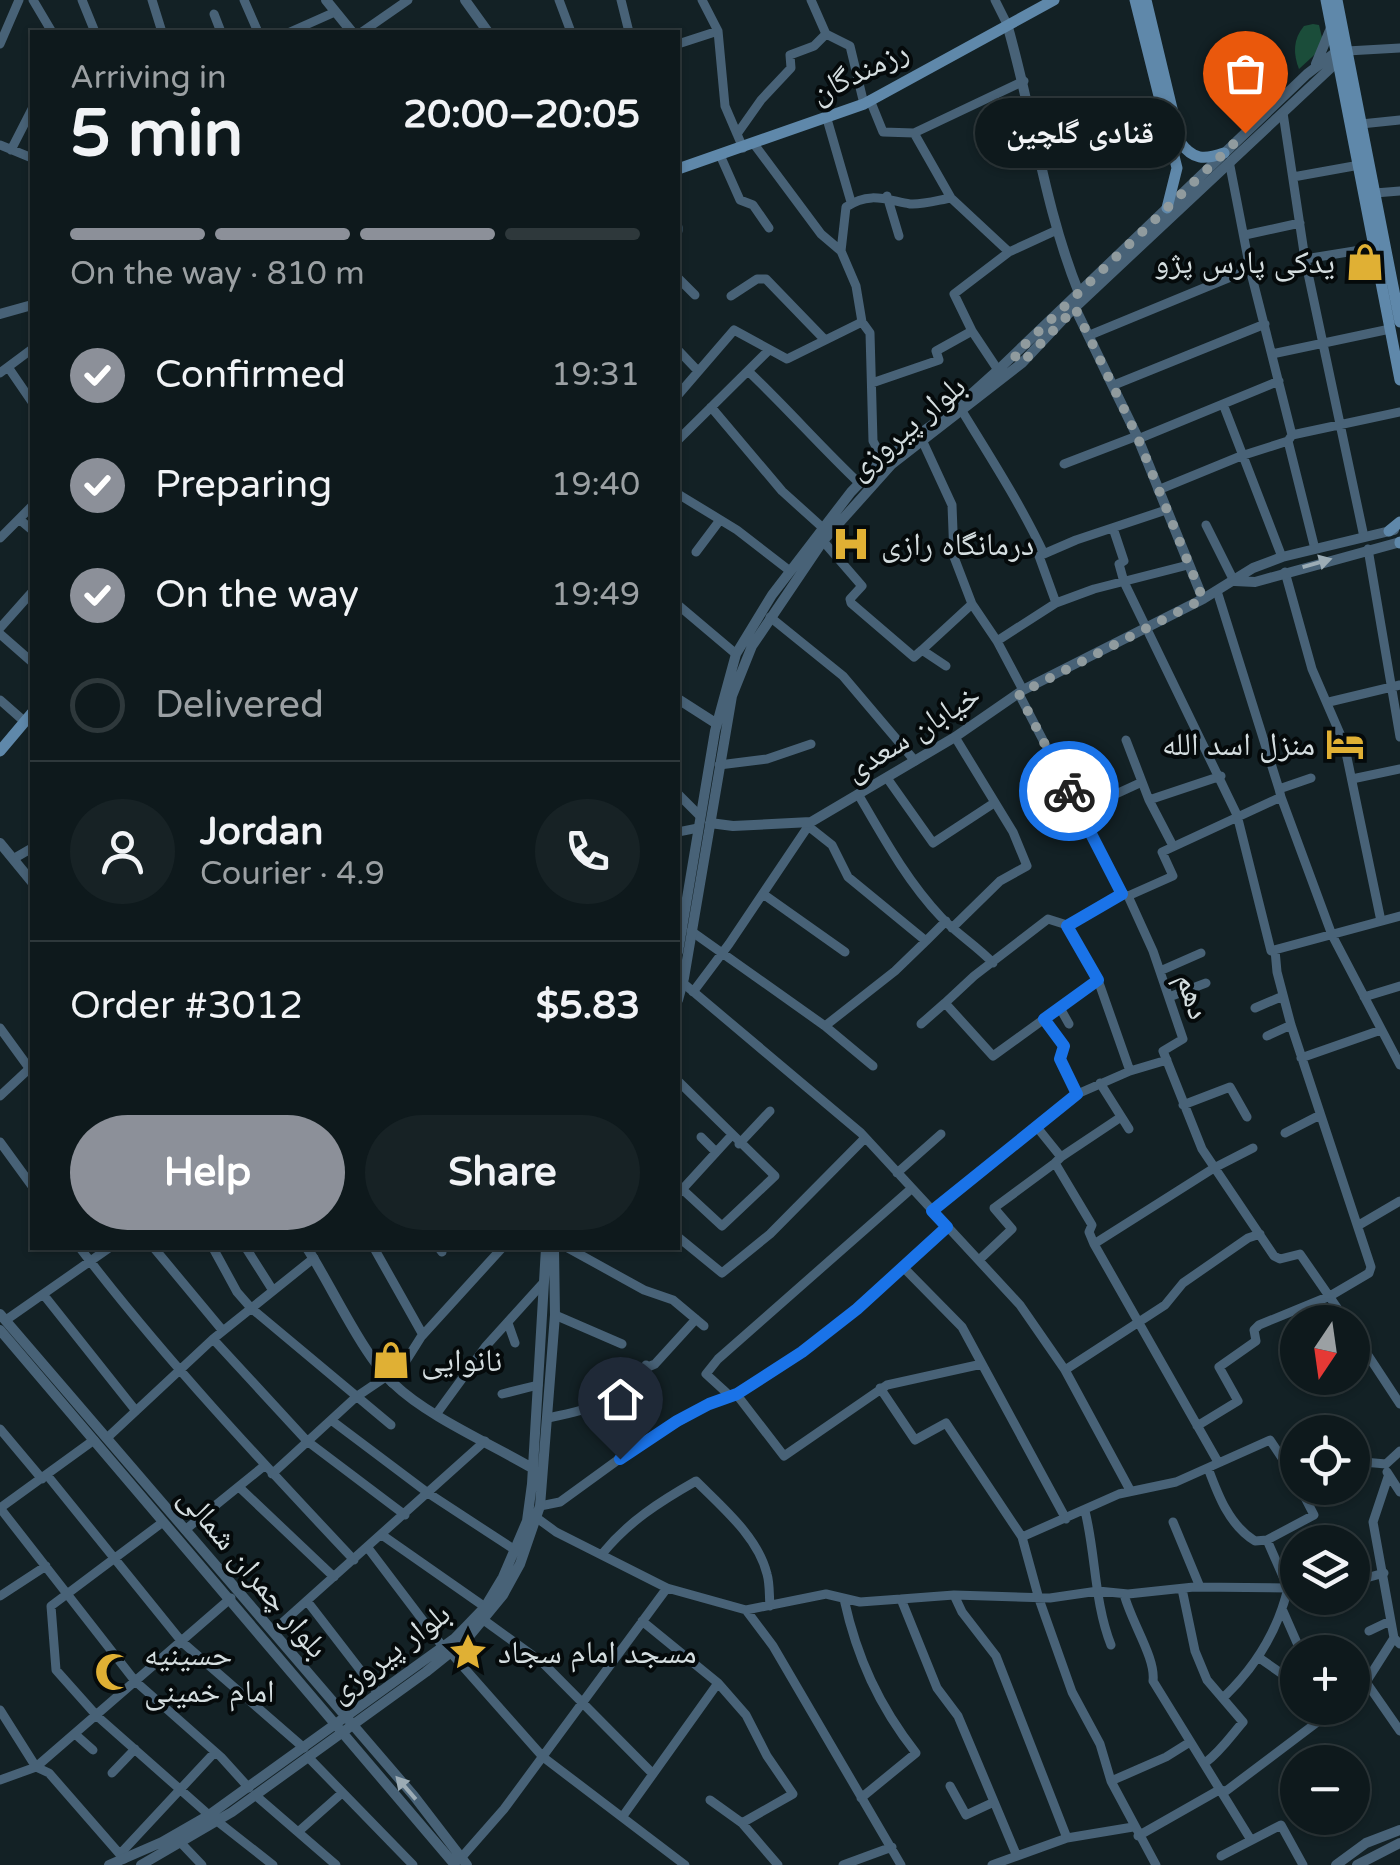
<!DOCTYPE html>
<meta charset="utf-8">
<style>
body{margin:0;font-family:"Varela Round","Noto Naskh Arabic",sans-serif;background:#172225;color:#f1f3f6;height:100vh;display:flex;flex-direction:column;font-size:38px;white-space:nowrap}
*{box-sizing:border-box;margin:0}
p{font-size:32px;color:#9ba0a3}
.icon{flex:none;width:55px;height:55px;fill:none;stroke:currentColor;stroke-width:2;stroke-linecap:round;stroke-linejoin:round}
.map{position:relative;flex:1;overflow:hidden}
.side{position:absolute;left:30px;top:30px;width:650px;height:1220px;display:flex;flex-direction:column;background:#0e191c;border-radius:0px;box-shadow:0 2px 8px #0004,0 0 0 2px #2e383b}
.side>*{flex:none}
.needle{width:65px;rotate:193deg}
.buttons{position:absolute;left:1280px;top:1305px;display:grid;gap:20px}
.buttons a{display:grid;place-items:center;width:90px;height:90px;border-radius:50%;background:#0e191c;box-shadow:0 2px 8px #0004,0 0 0 2px #2e383b;font-size:50px}
.pin{position:absolute;display:grid;place-items:center;width:85px;height:85px;color:#fff;margin:-102px -42px;border-radius:50% 50% 50% 0;rotate:-45deg;box-shadow:0 0 10px #0007}
.pin .icon{rotate:45deg}
.courier{position:absolute;display:grid;place-items:center;width:100px;height:100px;margin:-50px;border:8px solid #1a73e8;border-radius:50%;background:#fff;color:#222;box-shadow:0 2px 12px #0007}
.bubble{position:absolute;height:70px;border-radius:35px;background:#0e191c;box-shadow:0 2px 8px #0004,0 0 0 2px #2e383b;font-size:32px;font-weight:700;line-height:70px;text-align:center}
.overview em{font-style:normal;font-weight:700}
.overview div{display:flex;flex-direction:column-reverse}
.overview{display:flex;align-items:center;justify-content:space-between;height:170px;padding:0 40px}
h1{font-size:65px;font-weight:700;line-height:75px}
.bar{display:grid;grid-template-columns:repeat(4,1fr);gap:15px 10px;align-content:center;height:120px;padding:0 40px}
.bar i{height:12px;border-radius:8px;background:#2e383b}
.bar .active{background:#8c9099}
.bar p{grid-column:span 4}
.line{display:flex;align-items:center;gap:25px;padding:0 40px;border-top:2px solid #2e383b}
.line div{flex:1}
.round{display:grid;place-items:center;flex:none;width:105px;height:105px;border-radius:52px;background:#172225}
ol{padding:0 40px;list-style:none}
li{display:flex;align-items:center;gap:30px;height:110px}
li p{margin-inline-start:auto}
li .icon{padding:10px;border-radius:50%;background:#8c9099;color:#fff;stroke-width:4}
li:last-child{color:#9ba0a3}
li i{width:55px;height:55px;border:5px solid #2e383b;border-radius:50%}
.cta{display:flex;gap:20px;margin-top:auto;padding:20px 40px}
.cta a{flex:1;height:115px;border-radius:60px;background:#8c9099;color:#fff;font-size:40px;font-weight:700;line-height:115px;text-align:center}
.cta a+a{background:#172225;color:#f1f3f6}
.map>svg:first-child{display:block}
</style>
<div class="map">
<svg width="1400" height="1865" viewBox="0 0 1400 1865">
<rect width="100%" height="100%" fill="#132125"/>
<path fill="#1b4d3a" d="M1313 24 1319 25 1324 46 1299 69C1293 54 1293 39 1304 26Z"/>
<g fill="none" stroke-linecap="round" stroke-linejoin="round">
<path stroke="#486277" stroke-width="9" d="M33 0 52 32
M82 0 95 32
M152 0 162 32
M244 0 258 32
M559 0 571 32
M621 0 629 32
M702 0 718 31 725 106 743 148
M811 0 826 34 850 46 864 104
M995 0 1007 24
M214 14 221 32
M290 32 335 12
M362 32 408 0
M0 44 19 0
M678 44 718 31
M1347 51 1400 48
M870 100 883 132 914 133 1024 81
M1283 113 1305 259 1364 537
M827 119 851 202
M1361 124 1400 120
M914 133 951 198
M737 134 761 100 791 68 790 55 814 46 826 34
M754 144 821 234 841 251 856 286 862 322 870 333 873 441 883 460
M0 145 32 158
M11 150 32 109
M720 155 740 200 753 205 769 228
M1230 166 1250 269 1292 435
M1293 177 1365 164
M1375 193 1400 191
M887 196 899 236
M678 227V231
M1245 235 1300 223
M841 251 846 207C870 191 886 200 910 204 922 205 939 200 951 198L1009 252 1057 230
M1305 259 1373 248
M678 278 695 295
M731 296 757 279H766L825 340
M1090 335 1250 269
M678 350 698 371
M1272 354 1390 329
M8 367 32 402
M998 370 972 331 954 294 1009 252
M748 371C786 407 821 447 859 483
M0 373 32 349
M872 383 939 360 936 351 972 331
M1114 385 1265 324
M678 395 734 330 787 359 862 322
M1223 404 1282 557
M711 407 782 491 823 528
M962 411C991 458 1021 505 1044 554
M1138 439 1279 381
M678 440 769 350
M922 440 952 505 954 557 972 604 997 641 1023 690
M1288 441 1315 549
M1064 464 1137 436
M1158 490 1241 456 1288 441 1292 435 1400 412
M678 494 737 530 790 571
M19 519 32 530
M1206 525 1234 581
M1113 528 1124 561 1119 564 1124 582 1237 815 1271 951 1400 916
M0 538 32 506
M823 541 862 586 850 599 851 603 914 657 922 650 946 666
M1368 549 1400 737
M696 552 720 520
M1285 572 1312 669 1344 743 1381 921
M1217 591 1279 789
M1056 603 1039 556 1076 540 1166 510
M678 605 736 654
M770 617 843 676 915 761
M0 628 32 592
M0 634 32 662
M997 641 1056 603 1094 589 1188 565
M922 650 972 604
M1019 694 1123 894 1128 896 1153 951 1183 1039 1163 1051 1202 1149 1274 1256 1280 1259 1300 1254 1347 1322
M0 700 25 722
M1329 702 1400 685
M1126 740 1149 800 1221 776
M719 765 767 759 811 744
M887 778 933 843 994 803
M1311 778 1279 789 1281 797 1332 935 1400 1065
M1352 779 1400 769
M678 794 700 816
M858 794C883 837 907 881 941 917 957 934 977 946 993 963
M1149 800 1173 846
M1079 811 1142 782
M808 826 832 845 848 877 926 941 946 921
M678 832 698 828
M13 859 32 848
M763 894 845 952
M1123 894 1067 925 1048 919 974 976 945 1003 993 1056 1098 980 1130 1071 1167 1060
M1128 896 1173 876 1162 852 1281 797
M1067 925 1098 980
M952 928 1000 881 1027 866 1013 832 955 737
M691 931 825 1026 895 971 926 941
M1160 971 1201 953
M683 983 861 1133 1020 1305 1065 1370 1130 1490
M693 992 729 944 811 822
M1169 997 1206 983
M1364 997 1400 986
M1060 1008 1069 1024
M1255 1008 1283 996
M1044 1019 1064 1046 1060 1059 1077 1094
M921 1024 945 1003
M825 1026 873 1066
M0 1028 32 1072
M1267 1036 1291 1025
M1301 1058 1381 1030
M678 1081 775 1176 722 1226 682 1189
M1100 1083 1129 1129
M0 1096 31 1067
M1183 1105 1230 1087 1247 1117
M1036 1126 1061 1157 1055 1163 1092 1225 1089 1232 1094 1244 1218 1462
M1285 1133 1320 1115
M701 1137 716 1152
M0 1142 32 1186
M739 1144 770 1111
M1061 1157 1121 1117
M897 1173 941 1134
M678 1194 731 1136
M933 1211 1075 1095 1130 1071
M1359 1225 1400 1201
M678 1237 722 1273 770 1234 865 1138
M1094 1244 1214 1168 1253 1148
M80 1248C164 1358 259 1459 354 1560
M154 1248 223 1331
M213 1248 237 1292 251 1308 391 1425
M246 1248 272 1289
M374 1248 423 1335
M439 1248 442 1252
M568 1248 644 1290 673 1300 704 1326
M979 1260 1012 1229 994 1208 1055 1163
M904 1268 962 1327 982 1364
M43 1294 136 1411
M555 1315 622 1344
M6 1320 109 1248
M508 1323 515 1343
M1352 1331 1400 1404
M213 1339 307 1441 405 1515
M648 1367 655 1364 696 1319
M1065 1370 1165 1305 1183 1283 1248 1238 1260 1234
M392 1383 421 1337 502 1248
M880 1388 915 1440 946 1423 1022 1537 1039 1599 1072 1692 1100 1744 1111 1781 1156 1865
M502 1394 538 1385
M729 1395 706 1374 718 1359 911 1189
M737 1395 784 1456 887 1385 982 1364 1066 1519
M437 1413 486 1346 544 1282
M548 1418C599 1407 609 1404 648 1367L646 1365
M331 1420 428 1493 515 1550
M1197 1426 1238 1401 1219 1367 1256 1341 1254 1330 1259 1325 1330 1296 1369 1273 1371 1267 1291 1025 1277 972 1275 950
M1329 1427 1332 1432
M0 1429 42 1479
M108 1437 213 1339 314 1258
M1352 1461 1386 1464
M1386 1464 1400 1451
M1208 1468C1218 1495 1229 1525 1255 1541L1267 1540 1314 1515 1300 1488
M1387 1472 1400 1492
M272 1474 356 1397 387 1376
M47 1475 182 1642 304 1748
M1388 1477 1373 1522 1394 1638
M239 1487 334 1577
M540 1506 560 1502 644 1441 709 1404 737 1395 802 1352 857 1309 947 1227
M0 1508 135 1681 221 1757 249 1788
M0 1508 94 1440
M1085 1511C1096 1555 1094 1602 1111 1645
M537 1518 556 1532 667 1588 746 1610 826 1594 860 1602 901 1599 937 1688 958 1716 1016 1854
M163 1522 51 1606 56 1670 97 1716 209 1815
M1173 1522 1200 1587
M185 1530 264 1466
M382 1535 485 1607
M1022 1537 1119 1494 1176 1482 1270 1440 1284 1461 1298 1464
M368 1548 443 1647
M602 1554C628 1522 659 1502 696 1481 722 1507 758 1537 767 1574 770 1584 769 1596 770 1606
M1352 1582 1384 1573
M1182 1589 1195 1651 1207 1680 1243 1722C1230 1737 1221 1751 1205 1763
M1124 1594C1131 1622 1156 1658 1153 1681L1251 1840
M954 1595 962 1612 996 1656 1067 1838
M0 1596 46 1566
M844 1599C857 1658 879 1706 916 1753L861 1798
M901 1599 954 1595 1050 1598 1098 1591 1128 1594 1194 1587 1288 1588 1267 1540
M307 1601 378 1693
M746 1610 773 1646 901 1865
M1283 1611 1301 1652
M485 1621 543 1663 653 1774
M642 1621 718 1683 746 1715 767 1756 793 1794 742 1823
M273 1631 485 1441
M1369 1631 1390 1621
M451 1653 543 1757 685 1865
M1258 1657 1298 1685
M1366 1682 1400 1731
M1352 1693 1366 1682 1394 1638 1400 1644
M1225 1696C1256 1666 1278 1630 1288 1588L1298 1591
M0 1710 36 1767 49 1773 124 1859
M75 1734 93 1750
M308 1757 413 1865
M112 1773 135 1749
M0 1780 36 1767 231 1598
M1111 1781 1166 1757 1190 1742
M950 1786 966 1815 994 1802
M255 1795 336 1865
M710 1800 742 1823 778 1865
M623 1816 718 1683
M217 1821 273 1865
M298 1832 342 1793
M1138 1836 1219 1790 1226 1791 1336 1708
M181 1843 202 1865
M120 1854 215 1752
M1221 1856 1281 1825 1303 1865
M461 1858 504 1809 667 1588
M843 1865 892 1847
M992 1865 1067 1838 1133 1827"/>
<path stroke="#486277" stroke-width="10" d="M326 0 352 32
M465 0 488 32
M1007 24C1033 113 1044 207 1079 293
M1316 64 1331 28
M1075 308 1137 436 1203 599
M0 314 32 305
M1235 581 1255 582 1400 542
M678 699 717 724
M710 823 733 826 811 822 955 737 1023 690 1203 599 1253 568 1282 557 1394 530
M0 843 32 882
M678 952 715 731 736 654 772 595 851 492 877 465 958 406 998 370 1307 74 1336 52
M678 1000 684 978 732 696 752 646 823 541 892 464 1022 363 1069 313 1338 61
M307 1248C331 1285 363 1356 394 1384 427 1416 491 1444 532 1468
M0 1314 414 1796 467 1865
M0 1330 455 1865
M109 1865 162 1842 209 1815 455 1638 485 1607 503 1577 527 1521 532 1484 546 1248
M141 1865 232 1812 426 1672 466 1640 503 1595 520 1564 540 1506 555 1315 554 1248
M1336 1865 1366 1843 1400 1830
M1357 1865 1400 1843"/>
<path stroke="#5f88aa" stroke-width="11" d="M1135 0 1177 168 1167 208
M1146 0 1180 142C1193 160 1204 160 1224 153
M1326 0 1400 380
M1337 0 1400 322
M678 169 864 104 1054 0
M1389 531 1400 522
M1400 542V543
M0 751 32 713"/>
</g>
<defs><path id="oneway-solid" d="M-6-.8H1V-3.2L6.5 0L1 3.2V.8H-6Z" transform="scale(2.5)"/></defs>
<g fill="#9cacb5">
<use href="#oneway-solid" transform="translate(1317 563) rotate(-16)"/>
<use href="#oneway-solid" transform="translate(406 1788) rotate(-131)"/>
</g>
<g fill="none" stroke-linecap="round" stroke-linejoin="round">
<path stroke="#909b9e" stroke-width="10" stroke-dasharray="0 18" d="M1069 791 1019 694 1203 599 1137 436 1075 308 1022 363 1014 355 1245 133"/>
<path stroke="#1a73e8" stroke-width="12" d="M620 1459 677 1421 709 1404 737 1394 802 1352 857 1309 947 1227 932 1211 1077 1094 1060 1059 1064 1046 1044 1019 1098 980 1067 926 1122 894 1069 791"/>
</g>
<defs>
<g id="shop-bare" transform="scale(3)"><path d="M-5-2.5h2.3a2.7 3.5 0 0 1 5.4 0H5L5.5 6h-11ZM-1.5-2.5h3a1.5 2.3 0 0 0-3 0Z" fill="#e0b034" stroke="#050a0b" stroke-width="2.5" paint-order="stroke"/></g>
<g id="hospital-bare" transform="scale(3)"><path d="M-5-5h3v3.5h4V-5h3V5h-3V1.5h-4V5h-3Z" fill="#e0b034" stroke="#050a0b" stroke-width="2.5" paint-order="stroke"/></g>
<g id="hotel-bare" transform="scale(3)"><path d="M-6-4.5h1.5V1H6V5H4.5V3h-9V5H-6ZM-4 0a1.8 1.8 0 1 1 3.6 0ZM.5 0V-2.5h3Q6-2.5 6 0Z" fill="#e0b034" stroke="#050a0b" stroke-width="2.5" paint-order="stroke"/></g>
<g id="sight-bare" transform="scale(3)"><path d="M0-6L1.8-2.2L6-1.7L2.9 1.2L3.7 5.4L0 3.3L-3.7 5.4L-2.9 1.2L-6-1.7L-1.8-2.2Z" fill="#e0b034" stroke="#050a0b" stroke-width="2.5" paint-order="stroke"/></g>
<g id="mosque-bare" transform="scale(3)"><path d="M3.5-4.9A6 6 0 1 0 3.5 4.9A5 5 0 1 1 3.5-4.9Z" fill="#e0b034" stroke="#050a0b" stroke-width="2.5" paint-order="stroke"/></g>
</defs>
<g fill-rule="evenodd">
<use href="#shop-bare" x="1365" y="262"/>
<use href="#hospital-bare" x="851" y="544"/>
<use href="#hotel-bare" x="1345" y="744"/>
<use href="#shop-bare" x="391" y="1360"/>
<use href="#sight-bare" x="468" y="1652"/>
<use href="#mosque-bare" x="114" y="1672"/>
</g>
<g text-anchor="middle" stroke-width="8" stroke-linejoin="round" paint-order="stroke">
<g font-size="32" fill="#d4dddf" stroke="#050a0b">
<text transform="translate(859 71) rotate(-26)" y="11">رزمندگان</text>
<text transform="translate(906 427) rotate(-40)" y="11">بلوار پیروزی</text>
<text transform="translate(912 732) rotate(-32)" y="11">خیابان سعدی</text>
<text transform="translate(1194 996) rotate(72)" y="11">دهم</text>
<text transform="translate(254 1572) rotate(50)" y="11">بلوار چمران شمالی</text>
<text transform="translate(389 1652) rotate(-37)" y="11">بلوار پیروزی</text>
</g>
<g font-size="32" fill="#d4dddf" stroke="#050a0b" text-anchor="start">
<text x="1335" y="273" text-anchor="end">یدکی پارس پژو</text>
<text x="881" y="555">درمانگاه رازی</text>
<text x="1315" y="755" text-anchor="end">منزل اسد الله</text>
<text x="421" y="1371">نانوایی</text>
<text x="498" y="1663">مسجد امام سجاد</text>
<text x="144" y="1665">حسینیه<tspan x="144" dy="37">امام خمینی</tspan></text>
</g>
</g>
</svg>
<div class="buttons">
<a><svg class="needle" viewBox="-14 -14 28 28"><path d="M0-13l5 13h-10z" fill="#e53935"/><path d="M0 13l5-13h-10z" fill="#9ba0a3"/></svg></a>
<a><svg class="icon" aria-label="locate" viewBox="0 0 24 24"><circle cx="12" cy="12" r="6"/><path d="M12 2v4M12 18v4M2 12h4M18 12h4"/></svg></a>
<a><svg class="icon" aria-label="layers" viewBox="0 0 24 24"><path d="M12 4l9 5-9 5-9-5zM3 14l9 5 9-5"/></svg></a>
<a>+</a>
<a>−</a>
</div>
<div class="pin" style="left:1245px;top:133px;background:#ea580c"><svg class="icon" aria-label="bag" viewBox="0 0 24 24"><path d="M5 8h14l-1 12H6zM9 8a3 3 0 0 1 6 0"/></svg></div>
<div class="pin" style="left:620px;top:1459px;background:#1f2937"><svg class="icon" aria-label="home" viewBox="0 0 24 24"><path d="M3 11l9-7 9 7M6 9v11h12V9"/></svg></div>
<div class="courier" style="left:1069px;top:791px"><svg class="icon" aria-label="bike" viewBox="0 0 24 24"><circle cx="6" cy="16" r="4"/><circle cx="18" cy="16" r="4"/><path d="M6 16l4-8h5l3 8M10 8l3 8H6M13 5h3"/></svg></div>
<div class="bubble" style="left:975px;top:98px;width:210px">قنادی گلچین</div>
<section class="side">
<div class="overview"><div><h1>5 min</h1><p>Arriving in</p></div><em>20:00–20:05</em></div>
<div class="bar"><i class="active"></i><i class="active"></i><i class="active"></i><i></i><p>On the way · 810 m</p></div>
<ol>
<li><svg class="icon" aria-label="check" viewBox="0 0 24 24"><path d="M5 12l5 5 9-10"/></svg>Confirmed<p>19:31</p></li>
<li><svg class="icon" aria-label="check" viewBox="0 0 24 24"><path d="M5 12l5 5 9-10"/></svg>Preparing<p>19:40</p></li>
<li><svg class="icon" aria-label="check" viewBox="0 0 24 24"><path d="M5 12l5 5 9-10"/></svg>On the way<p>19:49</p></li>
<li><i></i>Delivered</li>
</ol>
<div class="line" style="height:180px"><a class="round"><svg class="icon" aria-label="person" viewBox="0 0 24 24"><circle cx="12" cy="8" r="4"/><path d="M4 21q1-7 8-7t8 7"/></svg></a><div><b>Jordan</b><p>Courier · 4.9</p></div><a class="round"><svg class="icon" aria-label="phone" viewBox="0 0 24 24"><path d="M5 4h4l2 5-3 2q2 4 5 5l2-3 5 2v4C11 20 4 13 5 4z"/></svg></a></div>
<div class="line" style="height:130px"><div>Order #3012</div><b>$5.83</b></div>
<div class="cta"><a>Help</a><a>Share</a></div>
</section>
</div>
